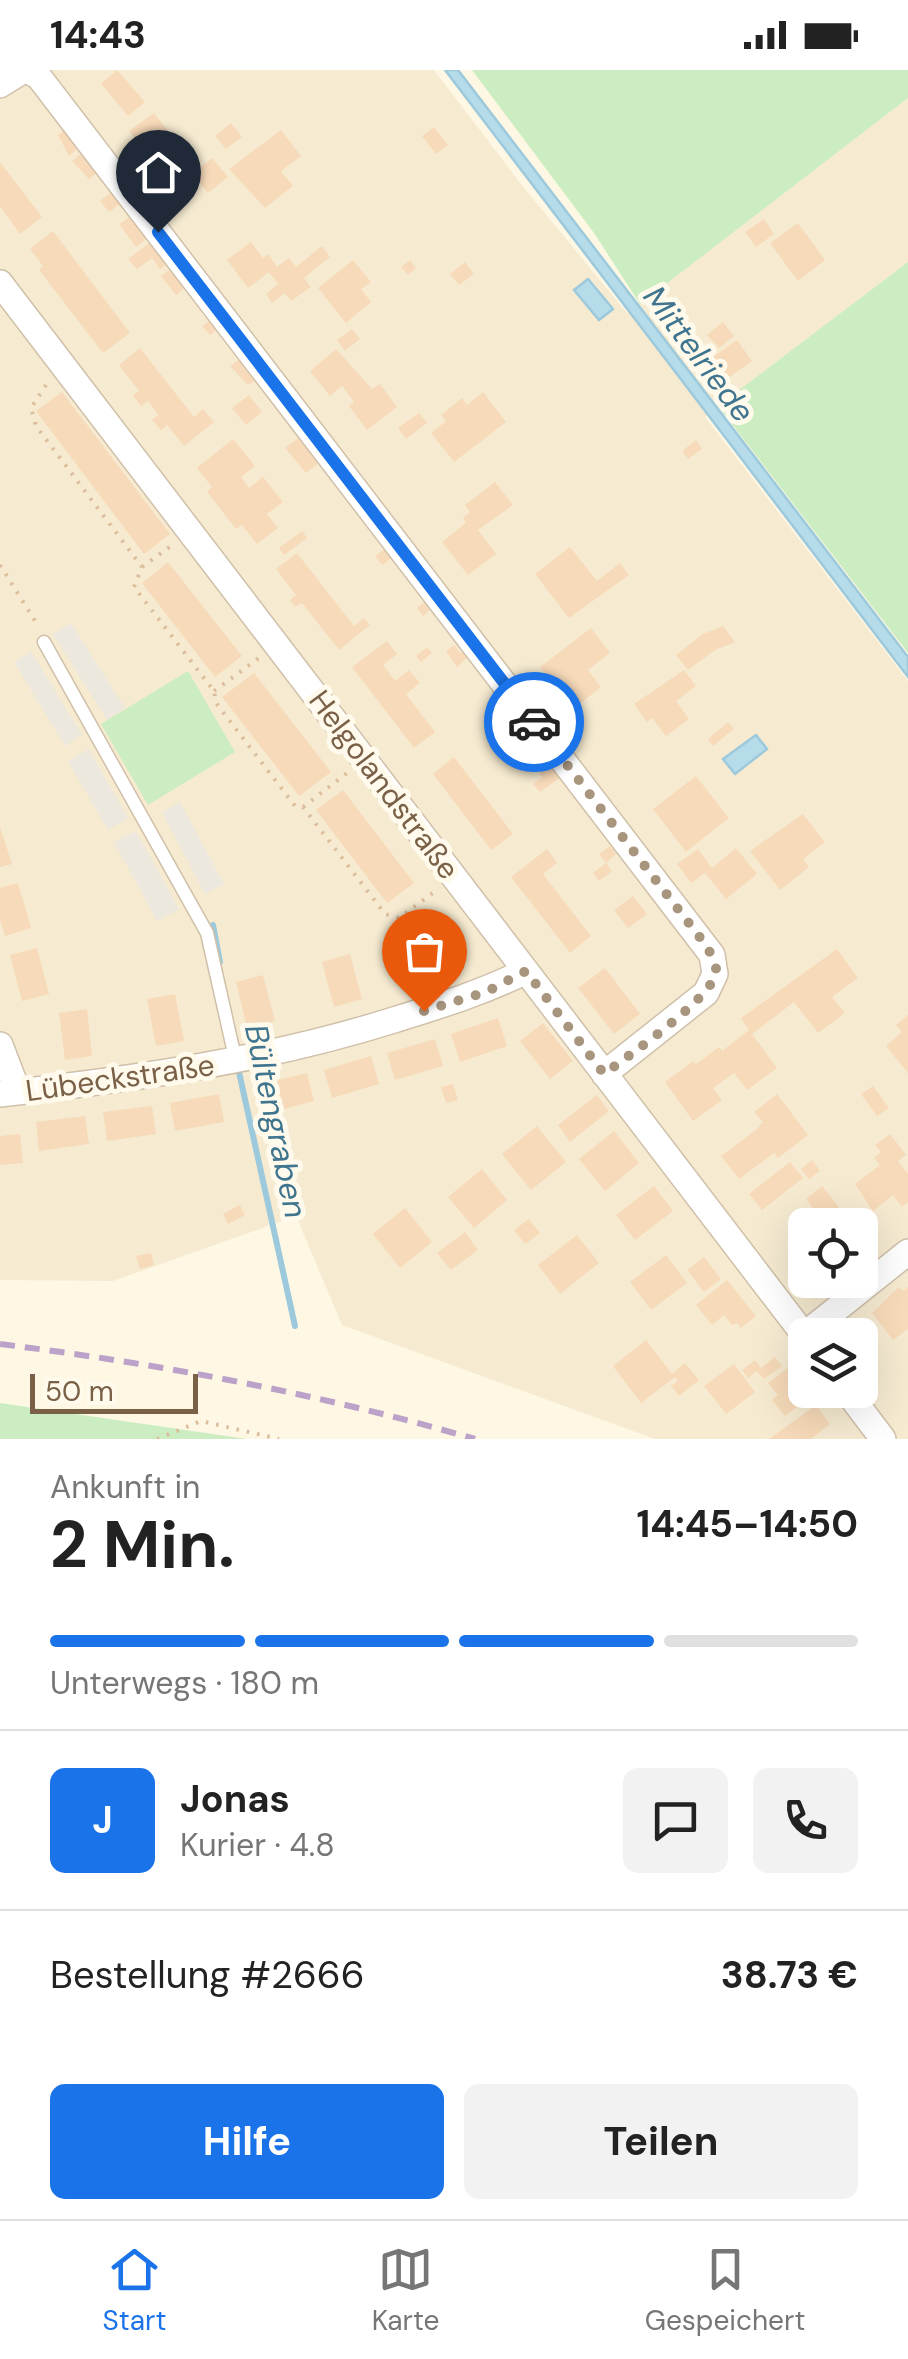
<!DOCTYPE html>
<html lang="de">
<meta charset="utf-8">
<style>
body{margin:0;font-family:"DM Sans",sans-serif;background:#f2f2f2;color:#222;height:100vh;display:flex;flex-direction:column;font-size:38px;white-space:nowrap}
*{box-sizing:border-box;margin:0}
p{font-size:32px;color:#767676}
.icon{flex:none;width:55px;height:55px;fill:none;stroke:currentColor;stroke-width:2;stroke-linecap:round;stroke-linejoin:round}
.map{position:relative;height:1369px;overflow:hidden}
.drawer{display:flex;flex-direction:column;background:#fff;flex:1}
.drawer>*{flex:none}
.buttons{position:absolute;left:788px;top:1138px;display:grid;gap:20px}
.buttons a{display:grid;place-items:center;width:90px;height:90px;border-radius:15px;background:#fff;box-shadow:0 10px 40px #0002;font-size:50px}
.scale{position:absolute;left:30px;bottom:25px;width:168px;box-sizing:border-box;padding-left:10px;border:5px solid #796047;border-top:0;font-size:28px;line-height:35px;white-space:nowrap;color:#796047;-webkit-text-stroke:8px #fffaec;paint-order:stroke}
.pin{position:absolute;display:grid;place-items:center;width:85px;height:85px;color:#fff;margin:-102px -42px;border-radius:50% 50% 50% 0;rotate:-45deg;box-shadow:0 0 10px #0007}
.pin .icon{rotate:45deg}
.courier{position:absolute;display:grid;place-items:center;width:100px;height:100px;margin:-50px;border:8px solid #1a73e8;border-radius:50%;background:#fff;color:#222;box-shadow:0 2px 12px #0007}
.headline em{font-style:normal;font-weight:700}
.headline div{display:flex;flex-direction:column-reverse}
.headline{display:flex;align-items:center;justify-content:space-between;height:170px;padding:0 50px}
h1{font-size:65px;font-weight:700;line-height:75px}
.bar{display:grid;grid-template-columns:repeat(4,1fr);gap:15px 10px;align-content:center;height:120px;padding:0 50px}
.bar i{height:12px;border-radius:8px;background:#e0e0e0}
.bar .current{background:#1a73e8}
.bar p{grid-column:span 4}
.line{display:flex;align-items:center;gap:25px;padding:0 50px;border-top:2px solid #e0e0e0}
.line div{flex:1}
.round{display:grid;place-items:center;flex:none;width:105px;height:105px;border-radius:15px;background:#f2f2f2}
.primary-button{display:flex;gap:20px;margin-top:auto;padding:20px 50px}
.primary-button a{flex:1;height:115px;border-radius:15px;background:#1a73e8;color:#fff;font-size:40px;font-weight:700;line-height:115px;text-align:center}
.primary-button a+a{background:#f2f2f2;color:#222}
.status{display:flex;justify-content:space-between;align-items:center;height:70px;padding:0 50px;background:#fff;direction:ltr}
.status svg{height:28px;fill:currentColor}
.tabs{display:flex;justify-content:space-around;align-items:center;height:140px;border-top:2px solid #e0e0e0;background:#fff;font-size:28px;color:#767676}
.tabs a{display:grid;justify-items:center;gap:5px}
.tabs .current{color:#1a73e8}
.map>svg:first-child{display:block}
</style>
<div class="status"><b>14:43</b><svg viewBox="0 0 49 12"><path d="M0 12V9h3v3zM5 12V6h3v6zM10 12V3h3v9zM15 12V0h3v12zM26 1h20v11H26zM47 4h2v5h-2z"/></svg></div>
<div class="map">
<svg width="908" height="1369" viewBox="0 0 908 1369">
<rect width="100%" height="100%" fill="#fef7e4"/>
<path fill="#f6ebd1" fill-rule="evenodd" d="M0 0H434L521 114 627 243 908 28V192L705 347 908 611V1369H655L342 1255 296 1146 113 1211 0 1210ZM805 1155H860V1210H805ZM805 1265H860V1320H805Z"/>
<path fill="#ede8de" d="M71 553 125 638 107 650 53 564Z
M31 581 82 665 65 676 14 592Z
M89 679 128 748 108 760 68 691Z
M180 732 224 814 205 824 162 742Z
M136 761 179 839 157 851 114 772Z"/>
<path fill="#ccedc1" d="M472 0H908V28L640 234 594 163Z
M908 192V583L718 336Z
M188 601 235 682 148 735 101 654Z
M0 1333 247 1369H0Z"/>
<path fill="#b6dbe9" stroke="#9cc9dc" stroke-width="2.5" d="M445 0H458L908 587V607Z
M588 209 613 239 599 250 574 220Z
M756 665 767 679 735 704 723 689Z"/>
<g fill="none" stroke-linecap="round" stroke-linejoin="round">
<path stroke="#9cc9dc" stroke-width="6" d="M213 855 220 892
M237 993 295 1256"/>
</g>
<path fill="#f6dab9" d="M117 0 145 32 128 46 101 14Z
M154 43 174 69 150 88 129 61Z
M231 53 242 67 226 79 215 66Z
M434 57 448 75 436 84 422 66Z
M67 58 81 76 69 86 58 65Z
M281 60 301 86 281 101 293 116 265 138 229 99Z
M84 81 99 101 89 109 72 91Z
M212 88 228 107 208 123 192 104Z
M0 92 42 147 20 164 0 136Z
M114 120 123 132 109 142 100 131Z
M133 145 149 167 136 177 119 154Z
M764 149 774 164 756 177 745 162Z
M798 153 825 190 798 211 770 173Z
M53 161 130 263 103 283 39 200 43 196 30 179Z
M152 171 169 193 160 199 152 188 137 199 128 189Z
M251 172 263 188 268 184 277 197 289 188 296 197 322 176 330 187 304 208 311 217 291 231 285 223 272 233 266 224 278 214 269 202 248 218 227 190Z
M353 190 371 212 361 219 371 232 346 253 318 218Z
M410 190 416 198 408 205 401 197Z
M465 192 474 204 459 215 450 204Z
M173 198 184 218 176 225 161 206Z
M211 250 218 259 210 265 202 256Z
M723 252 734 266 719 278 707 265Z
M352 259 360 269 345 281 337 270Z
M737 270 752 291 725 310 710 289Z
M140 278 194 347 203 339 214 352 184 376 167 355 161 360 152 350 158 345 148 331 141 336 133 326 139 321 119 295Z
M336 279 372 319 380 314 397 337 367 360 349 336 354 332 342 316 330 326 310 301Z
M241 288 257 309 248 315 230 296Z
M62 322 170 464 144 484 36 341Z
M483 322 506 352 454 392 431 363 446 351 441 345 462 328 467 335Z
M249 325 262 342 246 355 232 338Z
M419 343 427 353 406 369 398 358Z
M301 366 321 391 306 403 285 378Z
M233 369 255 396 241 407 249 418 263 407 283 432 267 444 278 458 257 474 242 455 236 459 207 422 212 417 197 398Z
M696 370 702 379 688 389 682 381Z
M495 412 513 435 478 460 496 484 468 505 442 472 466 453 463 448 470 442 465 435Z
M302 461 307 468 284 485 279 478Z
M570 477 597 511 620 493 629 505 569 548 535 504Z
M386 478 393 487 382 495 375 486Z
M297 483 354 556 364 548 370 555 339 580 302 533 295 537 290 530 296 525 276 499Z
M168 492 242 586 215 607 142 513Z
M424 532 430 540 423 546 417 538Z
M723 556 735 572 715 580 688 600 676 585 703 564Z
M591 558 610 583 588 600 601 617 573 639 540 597Z
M387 571 397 584 383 595 395 611 409 600 420 613 406 624 435 662 414 678 352 597Z
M454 575 460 583 465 579 470 585 457 597 446 581Z
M427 577 432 583 421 592 416 586Z
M684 600 696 616 676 631 689 649 666 666 652 648 647 652 634 634Z
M254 603 331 702 299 726 222 627Z
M517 647 523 656 513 664 506 654Z
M728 652 734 659 713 676 708 669Z
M454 687 513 764 491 780 433 704Z
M552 695 561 707 540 722 533 714 542 707 539 704Z
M696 706 729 748 686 782 653 739Z
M343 720 414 813 387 833 316 740Z
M803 744 825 772 803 789 809 797 780 820 750 781Z
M0 757 12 794 0 797Z
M610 776 616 784 606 793 612 801 599 811 593 803 606 793 599 784Z
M736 778 757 804 726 829 705 803 691 813 677 794 698 779 712 798Z
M547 779 557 793 543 804 591 866 570 883 511 807Z
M18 813 31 858 5 866 0 850V818Z
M633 826 647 844 628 858 614 840Z
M436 843 455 901 423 911 404 853Z
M37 878 49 924 22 931 10 885Z
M837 879 858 908 832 927 845 943 818 963 794 932 752 964 777 998 747 1020 734 1003 713 1018 722 1030 693 1051 665 1012 693 991 696 994 719 977 722 981 749 960 741 948Z
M350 884 362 929 334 937 322 892Z
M605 898 640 944 614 964 578 918Z
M263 905 275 951 247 958 236 912Z
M175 924 184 971 156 976 147 929Z
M87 939 92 986 65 990 59 943Z
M908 945V1003L886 976 902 962 896 955Z
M498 948 507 976 460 992 451 964Z
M543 953 573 991 550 1009 520 971Z
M435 969 443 996 395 1010 387 983Z
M371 986 379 1014 332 1028 324 1000Z
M307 1003 314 1031 266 1044 258 1015Z
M453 1014 458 1030 446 1033 441 1017Z
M873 1016 889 1038 877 1046 861 1024Z
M219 1024 224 1052 175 1061 170 1033Z
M777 1024 808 1065 778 1088 774 1083 739 1109 721 1086 756 1060 763 1052 754 1042Z
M597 1025 609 1041 570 1072 558 1055Z
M152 1036 156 1064 107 1071 103 1042Z
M85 1046 89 1074 39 1081 36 1052Z
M537 1056 566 1092 531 1120 502 1084Z
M614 1061 639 1093 605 1121 579 1089Z
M20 1064 23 1093 0 1095V1066Z
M890 1064 906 1085 898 1091 908 1104V1132L902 1137 893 1125 873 1141 855 1114 880 1095 874 1088 881 1082 875 1075Z
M812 1090 820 1101 809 1109 801 1099Z
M790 1092 803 1108 762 1140 749 1124Z
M482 1099 507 1130 474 1158 448 1127Z
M654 1116 673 1141 635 1170 616 1145Z
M822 1116 839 1137 831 1143 840 1155H805V1189L787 1167 811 1148 806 1142 812 1137 806 1129Z
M240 1135 245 1145 228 1154 223 1144Z
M405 1138 432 1172 400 1198 373 1164Z
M529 1149 540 1163 525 1174 514 1160Z
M465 1162 478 1180 451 1200 437 1183Z
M577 1165 599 1193 560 1224 538 1195Z
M151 1183 154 1195 140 1199 136 1186Z
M666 1185 687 1213 651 1240 630 1212Z
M704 1187 721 1209 704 1222 687 1200Z
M727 1210 756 1246 741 1258 737 1253 732 1255 724 1245 712 1255 696 1235Z
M899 1217 903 1221 908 1217V1259L893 1270 872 1243Z
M646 1270 672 1304 685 1293 699 1310 679 1326 671 1316 678 1311 675 1307 641 1333 613 1296Z
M775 1287 782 1296 764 1309 757 1301 748 1308 742 1300 755 1290 761 1298Z
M734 1294 755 1322 726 1344 704 1316Z
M789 1297 811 1326 785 1346 772 1330 778 1325 768 1313Z
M816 1335 830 1354 811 1369H769Z"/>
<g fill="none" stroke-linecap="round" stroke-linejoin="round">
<g stroke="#d0c0a9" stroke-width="15">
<path id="lane" d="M44 572 207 863 236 992"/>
</g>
<g stroke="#d0c0a9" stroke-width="28">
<path id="street" d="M27 0 39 7 712 885 715 904 706 923 604 1004
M0 15 24 0
M0 213 805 1266
M0 975 18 1022
M0 1024C135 1009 268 990 397 949 442 935 484 922 526 901
M804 1265 908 1182
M846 1320 883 1369"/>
</g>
<path stroke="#dbbd9c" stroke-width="4" stroke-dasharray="2.5 8" stroke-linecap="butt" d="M46 315 31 338 36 356 142 497 134 517 214 621 216 633 295 736 303 737 385 844 399 848 434 822
M0 495 37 554
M142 497 171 476
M214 621 259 588
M303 737 347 703
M157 1369 201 1351 279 1369"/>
<use href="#lane" stroke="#fff" stroke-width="12"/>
<use href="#street" stroke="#fff" stroke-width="25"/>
<path stroke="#bca1c9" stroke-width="6" stroke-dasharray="15 10" stroke-linecap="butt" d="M0 1274C161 1294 320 1324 475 1369"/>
</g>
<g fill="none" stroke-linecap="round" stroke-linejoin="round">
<path stroke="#a8957e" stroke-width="10" stroke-dasharray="0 18" d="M424 941 486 922 526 901 604 1004C628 986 711 929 716 903 717 892 710 883 705 874L534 652"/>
<path stroke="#1a73e8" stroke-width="12" d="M158 162 534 652"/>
</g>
<g text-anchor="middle" stroke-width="10" stroke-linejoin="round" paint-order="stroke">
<g font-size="30" fill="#796047" stroke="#fffaec">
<text transform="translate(384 715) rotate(53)" y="10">Helgolandstraße</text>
<text transform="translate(120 1008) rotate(-8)" y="10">Lübeckstraße</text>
</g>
<g font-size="32" font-style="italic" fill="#3f758e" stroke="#fffaec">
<text transform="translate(699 284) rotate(53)" y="11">Mittelriede</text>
<text transform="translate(276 1051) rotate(78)" y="11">Bültengraben</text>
</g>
</g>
</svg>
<div class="buttons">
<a><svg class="icon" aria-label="locate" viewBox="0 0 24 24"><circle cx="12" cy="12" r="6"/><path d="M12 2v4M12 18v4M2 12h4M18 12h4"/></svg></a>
<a><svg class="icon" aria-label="layers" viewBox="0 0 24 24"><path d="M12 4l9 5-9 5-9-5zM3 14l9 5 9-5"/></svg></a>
</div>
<div class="scale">50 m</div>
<div class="pin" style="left:424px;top:941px;background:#ea580c"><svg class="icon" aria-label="bag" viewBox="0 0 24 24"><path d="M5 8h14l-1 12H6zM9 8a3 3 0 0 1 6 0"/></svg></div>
<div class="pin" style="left:158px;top:162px;background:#1f2937"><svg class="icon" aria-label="home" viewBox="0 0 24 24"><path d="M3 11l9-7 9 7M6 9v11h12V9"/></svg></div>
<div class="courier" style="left:534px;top:652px"><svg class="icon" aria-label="car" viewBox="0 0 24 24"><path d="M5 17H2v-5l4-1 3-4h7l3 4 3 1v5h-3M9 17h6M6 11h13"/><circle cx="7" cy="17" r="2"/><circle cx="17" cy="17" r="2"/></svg></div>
</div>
<section class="drawer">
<div class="headline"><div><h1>2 Min.</h1><p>Ankunft in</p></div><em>14:45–14:50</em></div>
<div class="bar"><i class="current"></i><i class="current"></i><i class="current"></i><i></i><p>Unterwegs · 180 m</p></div>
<div class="line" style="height:180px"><b class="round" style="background:#1a73e8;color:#fff">J</b><div><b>Jonas</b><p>Kurier · 4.8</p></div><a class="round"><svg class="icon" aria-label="chat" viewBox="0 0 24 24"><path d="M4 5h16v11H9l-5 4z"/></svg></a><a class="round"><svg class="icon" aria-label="phone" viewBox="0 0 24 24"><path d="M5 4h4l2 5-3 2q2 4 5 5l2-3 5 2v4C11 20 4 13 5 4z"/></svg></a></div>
<div class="line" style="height:130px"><div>Bestellung #2666</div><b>38.73 €</b></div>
<div class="primary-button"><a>Hilfe</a><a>Teilen</a></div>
</section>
<nav class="tabs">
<a class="current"><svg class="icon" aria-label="home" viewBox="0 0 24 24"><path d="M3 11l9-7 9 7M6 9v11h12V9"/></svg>Start</a>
<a><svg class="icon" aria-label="map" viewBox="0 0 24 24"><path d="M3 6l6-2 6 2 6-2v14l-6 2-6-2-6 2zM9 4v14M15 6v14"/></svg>Karte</a>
<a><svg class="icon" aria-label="saved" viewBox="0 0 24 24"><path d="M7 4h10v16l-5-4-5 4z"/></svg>Gespeichert</a>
</nav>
